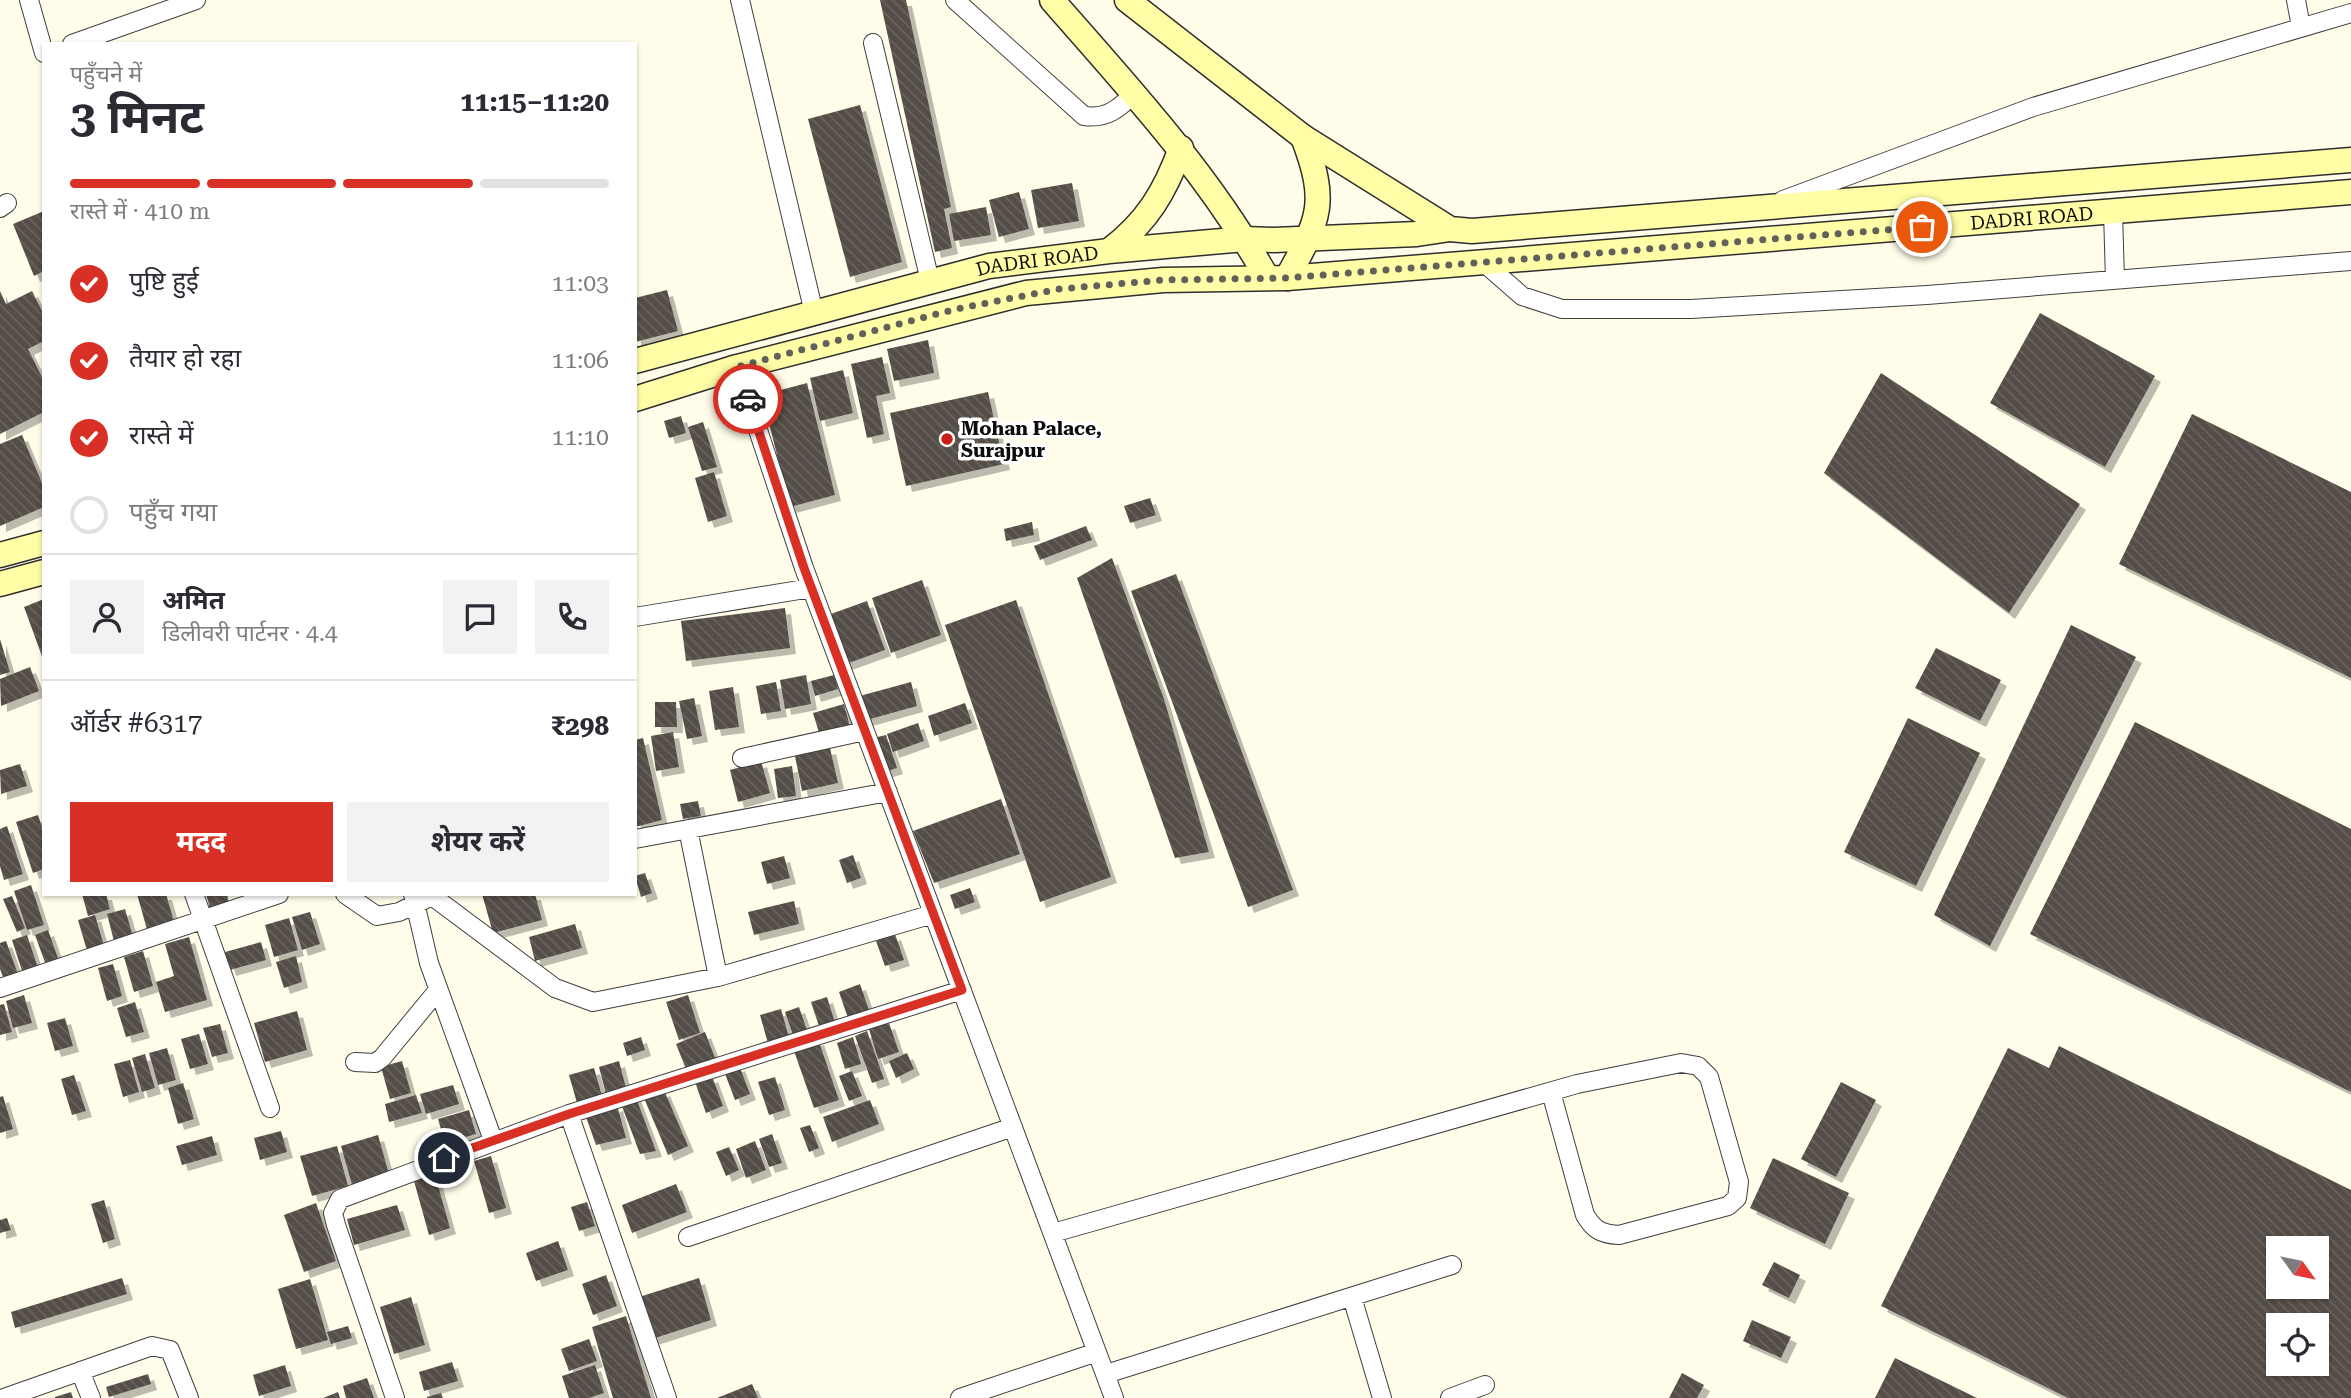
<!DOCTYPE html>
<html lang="hi">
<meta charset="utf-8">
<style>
body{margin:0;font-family:"Roboto Serif","Noto Sans Devanagari",serif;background:#f2f2f3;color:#2b2b33;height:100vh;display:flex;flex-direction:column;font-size:26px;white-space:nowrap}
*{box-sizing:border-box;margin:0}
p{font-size:23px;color:#7c7c81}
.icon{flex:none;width:38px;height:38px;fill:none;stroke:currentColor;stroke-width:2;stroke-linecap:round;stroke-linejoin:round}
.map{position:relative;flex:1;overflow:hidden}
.panel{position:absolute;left:42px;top:42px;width:595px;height:854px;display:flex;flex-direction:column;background:#fff;border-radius:0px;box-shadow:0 2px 5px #0004}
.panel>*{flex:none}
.needle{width:46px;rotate:123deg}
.buttons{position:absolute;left:2266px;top:1236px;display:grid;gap:14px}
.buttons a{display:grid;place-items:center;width:63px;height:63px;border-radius:0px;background:#fff;box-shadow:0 2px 5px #0004;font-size:35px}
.pin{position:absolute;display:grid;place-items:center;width:60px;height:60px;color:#fff;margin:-30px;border:4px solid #fff;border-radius:50%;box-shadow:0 2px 7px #0007}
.courier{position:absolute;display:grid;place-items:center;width:70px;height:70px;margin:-35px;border:5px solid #d93025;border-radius:50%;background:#fff;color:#222;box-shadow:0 2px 9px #0007}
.summary em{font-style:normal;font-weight:700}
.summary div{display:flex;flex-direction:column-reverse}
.summary{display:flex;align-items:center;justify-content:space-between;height:119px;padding:0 28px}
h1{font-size:46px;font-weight:700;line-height:52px}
.bar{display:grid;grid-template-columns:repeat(4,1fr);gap:10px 7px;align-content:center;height:84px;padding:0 28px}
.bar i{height:9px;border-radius:5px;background:#e1e1e2}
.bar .on{background:#d93025}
.bar p{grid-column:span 4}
.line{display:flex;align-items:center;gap:18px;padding:0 28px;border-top:2px solid #e1e1e2}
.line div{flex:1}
.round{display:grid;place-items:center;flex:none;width:74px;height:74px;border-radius:0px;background:#f2f2f3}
ol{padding:0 28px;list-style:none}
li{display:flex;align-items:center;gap:21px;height:77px}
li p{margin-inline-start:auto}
li .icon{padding:7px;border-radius:50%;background:#d93025;color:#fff;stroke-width:4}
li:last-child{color:#7c7c81}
li i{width:38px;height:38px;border:4px solid #e1e1e2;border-radius:50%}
.action{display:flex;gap:14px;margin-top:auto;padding:14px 28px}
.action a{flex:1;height:80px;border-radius:0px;background:#d93025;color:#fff;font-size:28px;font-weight:700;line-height:80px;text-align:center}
.action a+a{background:#f2f2f3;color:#2b2b33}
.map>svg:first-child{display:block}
</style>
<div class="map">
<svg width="2351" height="1398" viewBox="0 0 2351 1398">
<defs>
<pattern id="building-back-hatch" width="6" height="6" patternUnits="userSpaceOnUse" patternTransform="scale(1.75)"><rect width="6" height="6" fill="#554e47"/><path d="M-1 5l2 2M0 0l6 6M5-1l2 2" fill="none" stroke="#68635d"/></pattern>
<filter id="shadow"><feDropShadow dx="6" dy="6" stdDeviation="0" flood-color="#0004"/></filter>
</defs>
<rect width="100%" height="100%" fill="#fffdea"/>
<path fill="url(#building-back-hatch)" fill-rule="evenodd" filter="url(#shadow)" d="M880 0H906L951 207 944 209 952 248 935 252Z
M860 105 902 262 850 277 808 119Z
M1072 183 1079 221 1038 228 1031 190Z
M1019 192 1029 229 999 237 989 200Z
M986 207 991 235 954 241 949 214Z
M44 211V271L34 276 13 224Z
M667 290 678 331 635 342V298Z
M0 291 6 304 32 291 44 315V341L28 349 44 381V412L0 434Z
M2040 313 2155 376 2105 467 1990 403Z
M928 340 934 373 894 381 887 349Z
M882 357 890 393 876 396 884 434 867 438 851 364Z
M843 370 853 413 820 421 810 378Z
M1881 373 2080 504 2009 613 1824 473Z
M807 383 835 495 790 507 762 395Z
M988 392 1004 464 906 486 890 413Z
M2192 414 2351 492V678L2119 564Z
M681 416 686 433 669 438 664 421Z
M703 422 717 467 702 471 688 427Z
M22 435 44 488V507L0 526V444Z
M714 472 727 516 708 522 695 478Z
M1150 498 1156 515 1130 523 1124 506Z
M1032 522 1034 535 1006 541 1004 529Z
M1086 526 1092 540 1040 560 1034 546Z
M1112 558 1164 699 1209 852 1175 858 1077 578Z
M1176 574 1293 890 1248 907 1131 591Z
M922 580 941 635 891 653 872 598Z
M44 599V659H43L24 607Z
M1016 600 1111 877 1040 902 945 625Z
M867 601 885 650 846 664 828 615Z
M785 608 790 648 686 661 681 621Z
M2071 625 2136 657 1990 946 1934 915Z
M0 639 10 672 0 675Z
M1936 648 2001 680 1980 721 1915 688Z
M30 667 39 691 1 706 0 679Z
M806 675 811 704 785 709 780 680Z
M834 675 838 689 815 696 811 681Z
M776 682 781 711 761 714 756 686Z
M911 682 917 706 863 721 856 697Z
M733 687 739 727 715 730 709 691Z
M694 698 702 736 687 739 679 701Z
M655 702H676L677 727H655Z
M965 703 972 723 934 736 928 716Z
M844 704 850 727 820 736 813 713Z
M1908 718 1980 753 1916 886 1844 852Z
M2135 722 2351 829V1092L2030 934Z
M918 723 924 741 893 752 887 734Z
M673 732 679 767 656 771 651 736Z
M886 735 897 768 881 773 869 739Z
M643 738 662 820 635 827V740Z
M830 748 838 783 802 791 795 756Z
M761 761 770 793 738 802 730 770Z
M20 764 27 786 1 794 0 770Z
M792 766 796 796 778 798 774 769Z
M1001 799 1020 854 934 883 913 831Z
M698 801 701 816 683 819 680 804Z
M38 815 44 833V869L33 873 16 822Z
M7 826 23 874 4 880 0 866V829Z
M853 855 861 878 847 883 839 860Z
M784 856 790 878 767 884 761 862Z
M645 873 652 893 641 897 635 876Z
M31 885 44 925 27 930 14 891Z
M970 888 975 902 955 909 950 895Z
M82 894H106L110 909 88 916Z
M137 894H166L175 925 148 933Z
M206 894H227L229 904 210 909Z
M482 894H535L542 920 493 933Z
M12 896 25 928 17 932 3 899Z
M794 901 799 924 754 935 748 912Z
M125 909 134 940 115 945 107 914Z
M310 912 320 944 302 950 292 917Z
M95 915 105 949 88 954 78 920Z
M289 918 298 950 274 957 265 925Z
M575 924 582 948 535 961 529 937Z
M48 930 60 964 47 968 35 935Z
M895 934 904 960 885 966 876 941Z
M27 935 39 971 24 977 12 940Z
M189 937 207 1000 165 1012 156 982 174 976 165 944Z
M6 941 19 977 5 982 0 969V943Z
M261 942 266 960 230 970 225 952Z
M143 951 153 986 134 992 124 957Z
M296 956 302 982 284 988 276 962Z
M113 964 122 996 107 1001 98 968Z
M860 984 870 1013 849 1021 839 992Z
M24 995 32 1023 13 1028 6 1001Z
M688 995 700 1033 679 1040 666 1002Z
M827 997 836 1026 821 1032 811 1002Z
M135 1002 144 1032 126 1037 117 1008Z
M4 1004 12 1032 0 1035V1005Z
M799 1007 808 1033 794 1038 785 1012Z
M781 1009 790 1041 769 1047 760 1015Z
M297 1011 307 1050 265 1062 254 1023Z
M65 1018 73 1046 55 1051 47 1023Z
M889 1023 899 1052 878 1059 869 1029Z
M220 1024 228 1053 212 1057 203 1028Z
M867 1031 884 1079 872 1083 855 1036Z
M705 1032 717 1063 688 1074 676 1044Z
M199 1034 208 1064 190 1069 181 1039Z
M641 1037 645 1050 627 1056 623 1043Z
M853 1037 861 1064 845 1069 837 1043Z
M818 1039 839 1100 814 1108 793 1048Z
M2059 1046 2351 1190V1398H2068L1881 1306 2008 1048 2049 1068ZM2278 1248H2317V1286H2278ZM2278 1325H2317V1363H2278Z
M167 1048 176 1080 158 1085 149 1053Z
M907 1053 914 1069 896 1078 889 1061Z
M145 1054 155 1088 142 1092 132 1058Z
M130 1060 139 1092 123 1097 114 1064Z
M402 1061 411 1093 390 1099 381 1067Z
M619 1061 627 1092 607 1098 599 1067Z
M739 1065 750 1094 735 1100 724 1071Z
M594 1068 602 1096 577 1103 569 1075Z
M852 1071 862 1096 849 1101 839 1076Z
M74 1075 86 1111 72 1115 61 1079Z
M712 1076 723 1106 706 1113 695 1082Z
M775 1077 785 1110 769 1115 758 1082Z
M1841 1082 1876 1100 1836 1177 1801 1159Z
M183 1083 194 1119 178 1124 168 1088Z
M453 1085 459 1104 426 1114 420 1094Z
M664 1090 688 1146 668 1155 644 1098Z
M416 1095 422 1113 389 1122 385 1104Z
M635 1095 656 1151 640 1154 620 1101Z
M3 1096 13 1129 0 1133V1097Z
M870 1100 879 1124 832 1142 823 1117Z
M617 1105 626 1138 596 1145 586 1117Z
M469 1110 476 1134 445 1143 438 1119Z
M810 1125 819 1148 809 1152 800 1128Z
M281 1131 287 1152 260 1160 254 1138Z
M772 1134 782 1163 769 1167 759 1139Z
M378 1135 389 1174 352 1185 341 1146Z
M212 1136 217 1155 182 1165 176 1146Z
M755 1141 766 1170 746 1178 736 1149Z
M337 1146 348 1186 312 1196 300 1156Z
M729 1147 739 1170 726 1176 716 1152Z
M491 1156 506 1208 489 1213 474 1161Z
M1773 1158 1849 1193 1825 1244 1750 1208Z
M435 1175 450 1228 429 1235 414 1181Z
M676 1184 687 1212 632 1233 622 1205Z
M104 1200 115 1239 103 1243 91 1204Z
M587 1202 595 1226 579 1231 571 1207Z
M316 1203 336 1261 304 1272 284 1215Z
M397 1205 405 1230 354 1245 347 1219Z
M7 1218 11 1230 0 1233V1220Z
M558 1241 568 1270 536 1281 526 1253Z
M1774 1262 1800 1275 1789 1298 1762 1285Z
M606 1275 617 1306 593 1315 582 1284Z
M122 1278 127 1294 15 1328 11 1312Z
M699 1278 711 1320 652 1339 639 1297Z
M310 1279 328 1340 296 1349 278 1289Z
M411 1297 425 1345 394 1354 380 1307Z
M626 1316 651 1398H613L592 1327Z
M1752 1320 1791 1337 1781 1358 1743 1341Z
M348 1326 352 1338 331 1344 327 1332Z
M589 1339 597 1361 569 1371 561 1349Z
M1895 1358 1977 1398H1875Z
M452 1362 458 1381 424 1391 419 1372Z
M285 1365 291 1386 259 1396 253 1375Z
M595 1365 604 1393 589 1398H569L562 1376Z
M1682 1373 1704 1385 1697 1398H1669Z
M148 1374 151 1384 109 1397 106 1387Z
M367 1378 374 1398H346L343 1386Z
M752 1384 758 1398H717Z
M71 1392 73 1398H55V1397Z
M338 1392 340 1398H323Z
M441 1393 443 1398H427V1397Z"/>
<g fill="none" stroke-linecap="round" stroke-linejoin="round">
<g stroke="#3f3f3f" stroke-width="20">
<path id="street" d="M29 0 44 53
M740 0 814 313
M955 0 1084 116C1107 119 1118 109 1134 94
M2296 0 2301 27
M873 43 930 281
M72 44 196 0
M1783 200 2033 107 2351 13
M0 208 7 203
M2113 212 2115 280
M1483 262 1522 296 1562 309H1691L1927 295 2351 261
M737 367 804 568 1114 1398
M635 617 811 588
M742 758 865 731
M688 829 718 977
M635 839 888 792
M194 894 270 1108
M345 894 377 916 399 912 424 900
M413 894 429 963 493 1140
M432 896 555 988 593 1002 718 977 933 914
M0 988 279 894
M355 1062 375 1063 382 1058 438 990
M569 1114 667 1398
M1053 1233 1577 1084 1681 1063 1698 1066 1709 1077 1739 1182 1737 1198 1728 1206 1619 1235C1601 1234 1594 1230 1585 1215L1551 1092
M688 1237 1013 1127
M1352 1297 1382 1398
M80 1371 91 1398
M1106 1374 1452 1265
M4 1398 152 1346 170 1350 189 1398
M395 1398 336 1225 333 1213 340 1199 569 1114 962 990
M960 1398 1097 1352
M1450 1398 1485 1385"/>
</g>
<g stroke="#2e2e2e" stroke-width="27">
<g id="secondary">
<path d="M1052 0C1129 88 1208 173 1266 276"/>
<path d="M1127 0 1303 137 1450 229 1472 231 2351 160"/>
<path d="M1110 250C1147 222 1165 192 1181 148"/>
<path d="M1287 278C1320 218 1328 203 1303 137"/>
<path id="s1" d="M635 361 989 266 1109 251 1245 239 1274 240 1417 234 1450 229"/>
<path id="s2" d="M635 399 737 367 1026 293 1163 280 1287 278 2351 192"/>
<path d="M0 555 44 543"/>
<path d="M0 584 44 572"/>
</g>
</g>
<use href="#street" stroke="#fff" stroke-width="18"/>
<use href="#secondary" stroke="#fffda5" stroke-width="24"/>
</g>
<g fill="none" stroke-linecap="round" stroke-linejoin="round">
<path stroke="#61605a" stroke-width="7" stroke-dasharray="0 12.6" d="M748 399 737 367 956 309 1059 289 1163 280 1287 278 1922 227"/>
<path stroke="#d93025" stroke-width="9" d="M444 1158 569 1114 962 990 804 568 748 399"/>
</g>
<circle fill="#c91d16" stroke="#fff" stroke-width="2.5" cx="947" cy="439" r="7"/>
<g text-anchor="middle" stroke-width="7" stroke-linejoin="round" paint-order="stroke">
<g font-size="19" fill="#0c0c0c" stroke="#fff">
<text dy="7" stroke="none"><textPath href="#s2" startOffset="1414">DADRI ROAD</textPath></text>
<text dy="7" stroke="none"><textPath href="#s1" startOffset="415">DADRI ROAD</textPath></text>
</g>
<g font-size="19" font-weight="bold" fill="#0c0c0c" stroke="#fff" text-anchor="start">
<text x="961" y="435">Mohan Palace,<tspan x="961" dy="22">Surajpur</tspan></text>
</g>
</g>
</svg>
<div class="buttons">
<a><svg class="needle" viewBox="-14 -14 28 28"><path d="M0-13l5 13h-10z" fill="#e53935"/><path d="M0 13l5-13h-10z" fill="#7c7c81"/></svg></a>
<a><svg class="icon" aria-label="locate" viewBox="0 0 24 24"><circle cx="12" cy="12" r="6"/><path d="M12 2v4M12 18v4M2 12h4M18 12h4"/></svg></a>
</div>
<div class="pin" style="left:1922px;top:227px;background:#ea580c"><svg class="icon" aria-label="bag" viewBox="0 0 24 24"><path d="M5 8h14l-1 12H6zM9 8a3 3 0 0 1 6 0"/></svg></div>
<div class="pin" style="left:444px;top:1158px;background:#1f2937"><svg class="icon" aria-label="home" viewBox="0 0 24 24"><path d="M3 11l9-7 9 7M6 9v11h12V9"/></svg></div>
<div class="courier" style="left:748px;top:399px"><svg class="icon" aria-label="car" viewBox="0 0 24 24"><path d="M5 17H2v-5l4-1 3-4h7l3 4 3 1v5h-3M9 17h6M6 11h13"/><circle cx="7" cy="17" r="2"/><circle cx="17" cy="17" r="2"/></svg></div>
<section class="panel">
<div class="summary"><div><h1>3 मिनट</h1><p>पहुँचने में</p></div><em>11:15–11:20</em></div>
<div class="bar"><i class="on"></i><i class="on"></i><i class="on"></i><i></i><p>रास्ते में · 410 m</p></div>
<ol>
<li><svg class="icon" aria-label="check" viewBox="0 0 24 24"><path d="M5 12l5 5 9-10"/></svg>पुष्टि हुई<p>11:03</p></li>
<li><svg class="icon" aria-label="check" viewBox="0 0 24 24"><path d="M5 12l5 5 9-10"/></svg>तैयार हो रहा<p>11:06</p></li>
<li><svg class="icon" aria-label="check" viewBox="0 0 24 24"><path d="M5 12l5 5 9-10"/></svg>रास्ते में<p>11:10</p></li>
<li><i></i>पहुँच गया</li>
</ol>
<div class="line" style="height:126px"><a class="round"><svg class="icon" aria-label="person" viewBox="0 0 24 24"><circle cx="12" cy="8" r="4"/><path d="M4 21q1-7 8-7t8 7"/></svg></a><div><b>अमित</b><p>डिलीवरी पार्टनर · 4.4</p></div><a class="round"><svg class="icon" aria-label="chat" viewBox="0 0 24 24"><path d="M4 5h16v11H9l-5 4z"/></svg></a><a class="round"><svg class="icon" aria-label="phone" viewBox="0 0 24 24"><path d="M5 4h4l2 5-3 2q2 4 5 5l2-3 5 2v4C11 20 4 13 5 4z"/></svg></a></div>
<div class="line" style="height:91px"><div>ऑर्डर #6317</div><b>₹298</b></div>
<div class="action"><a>मदद</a><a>शेयर करें</a></div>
</section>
</div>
